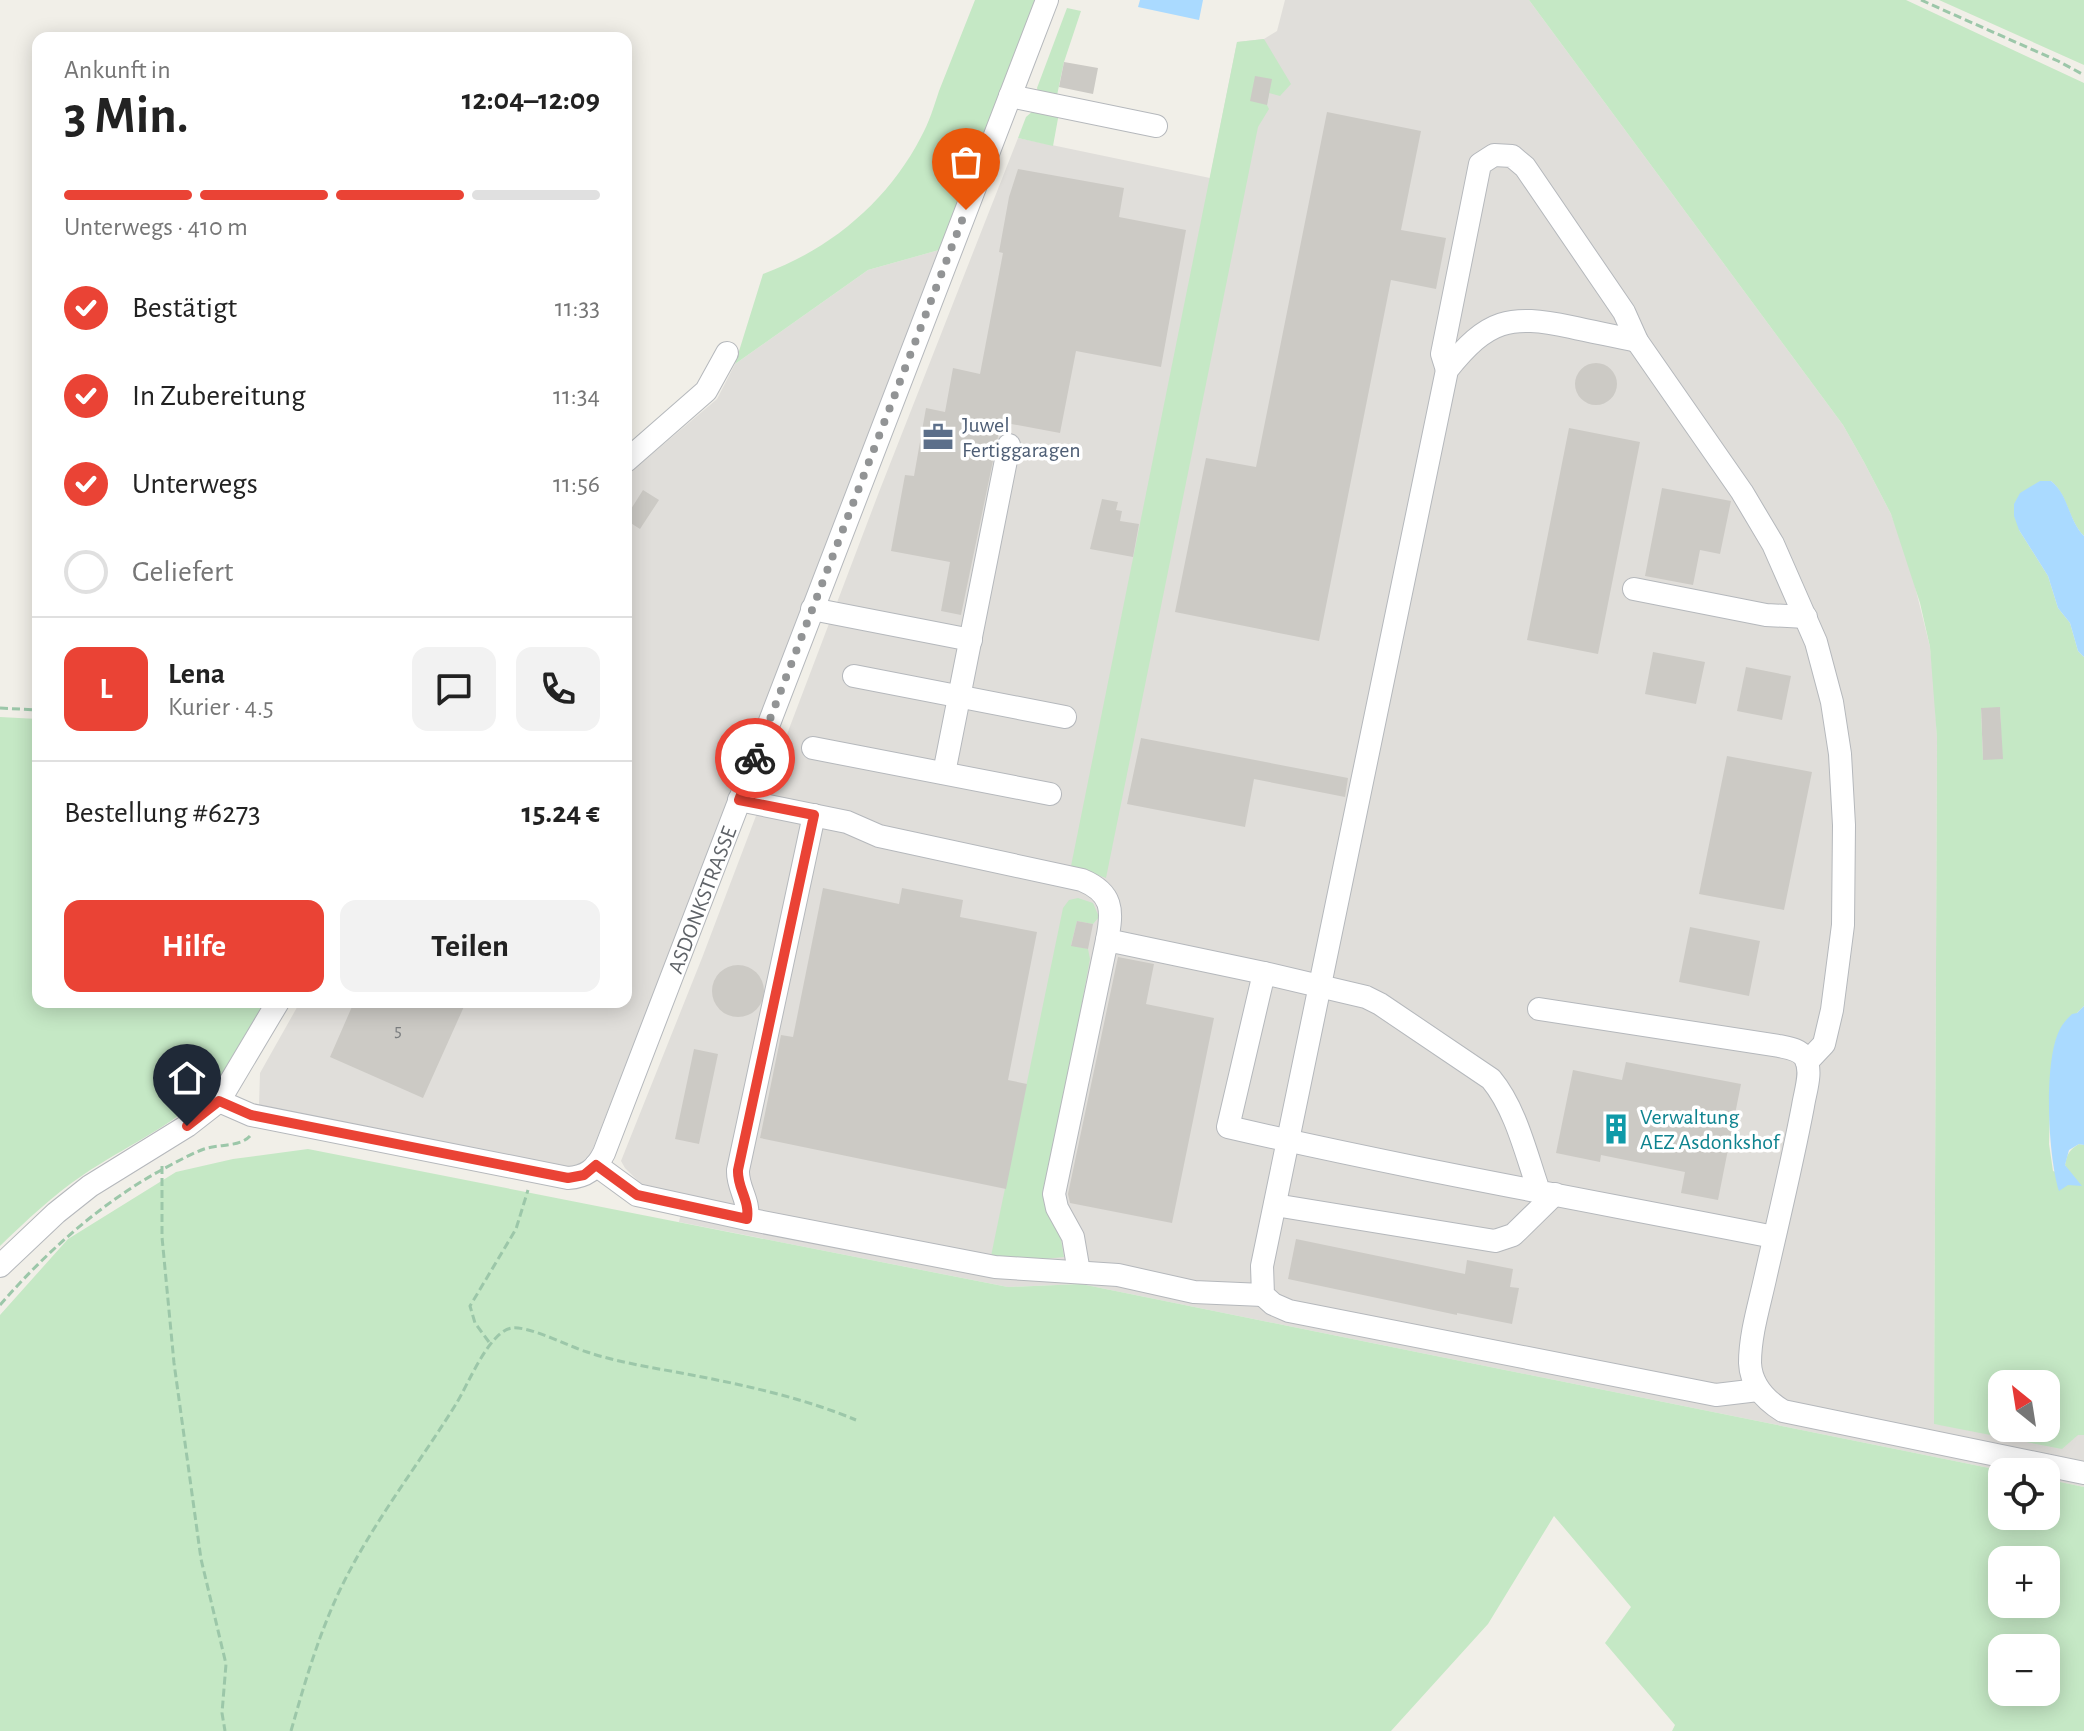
<!DOCTYPE html>
<html lang="de">
<meta charset="utf-8">
<style>
body{margin:0;font-family:"Alegreya Sans",sans-serif;background:#f2f2f2;color:#222;height:100vh;display:flex;flex-direction:column;font-size:30px;white-space:nowrap}
*{box-sizing:border-box;margin:0}
p{font-size:26px;color:#767676}
.icon{flex:none;width:44px;height:44px;fill:none;stroke:currentColor;stroke-width:2;stroke-linecap:round;stroke-linejoin:round}
.map{position:relative;flex:1;overflow:hidden}
.panel{position:absolute;left:32px;top:32px;width:600px;height:976px;display:flex;flex-direction:column;background:#fff;border-radius:16px;box-shadow:0 4px 20px #0003}
.panel>*{flex:none}
.needle{width:52px;rotate:330deg}
.controls{position:absolute;left:1988px;top:1370px;display:grid;gap:16px}
.controls a{display:grid;place-items:center;width:72px;height:72px;border-radius:16px;background:#fff;box-shadow:0 4px 20px #0003;font-size:40px}
.pin{position:absolute;display:grid;place-items:center;width:68px;height:68px;color:#fff;margin:-82px -34px;border-radius:50% 50% 50% 0;rotate:-45deg;box-shadow:0 0 8px #0007}
.pin .icon{rotate:45deg}
.courier{position:absolute;display:grid;place-items:center;width:80px;height:80px;margin:-40px;border:6px solid #ea4335;border-radius:50%;background:#fff;color:#222;box-shadow:0 2px 10px #0007}
.head em{font-style:normal;font-weight:700}
.head div{display:flex;flex-direction:column-reverse}
.head{display:flex;align-items:center;justify-content:space-between;height:136px;padding:0 32px}
h1{font-size:52px;font-weight:700;line-height:60px}
.bar{display:grid;grid-template-columns:repeat(4,1fr);gap:12px 8px;align-content:center;height:96px;padding:0 32px}
.bar i{height:10px;border-radius:6px;background:#e0e0e0}
.bar .active{background:#ea4335}
.bar p{grid-column:span 4}
.line{display:flex;align-items:center;gap:20px;padding:0 32px;border-top:2px solid #e0e0e0}
.line div{flex:1}
.round{display:grid;place-items:center;flex:none;width:84px;height:84px;border-radius:16px;background:#f2f2f2}
ol{padding:0 32px;list-style:none}
li{display:flex;align-items:center;gap:24px;height:88px}
li p{margin-inline-start:auto}
li .icon{padding:8px;border-radius:50%;background:#ea4335;color:#fff;stroke-width:4}
li:last-child{color:#767676}
li i{width:44px;height:44px;border:4px solid #e0e0e0;border-radius:50%}
.cta{display:flex;gap:16px;margin-top:auto;padding:16px 32px}
.cta a{flex:1;height:92px;border-radius:16px;background:#ea4335;color:#fff;font-size:32px;font-weight:700;line-height:92px;text-align:center}
.cta a+a{background:#f2f2f2;color:#222}
.map>svg:first-child{display:block}
</style>
<div class="map">
<svg width="2084" height="1731" viewBox="0 0 2084 1731">
<rect width="100%" height="100%" fill="#f1efe8"/>
<path fill="#e0deda" d="M1285 0H1529L1843 425 1864 462 1891 514 1909 562 1930 647 1934 685 1937 738 1934 1424 2084 1435V1487L2046 1479V1472H2009L1081 1284 1008 1287 679 1222 685 1195 642 1185 625 1168 621 1161 702 958 879 492 1018 138 1210 178 1237 42 1264 39 1277 31Z
M939 250 715 838 590 1156 580 1164 567 1167 259 1105 260 1073 300 1002H626V757L630 745 626 743V476L717 399 735 364 868 270Z"/>
<path fill="#c5e8c5" fill-rule="evenodd" d="M975 0H1037L987 133 939 250 868 270 735 364 763 274C831 249 888 201 921 137 929 123 934 106 939 91 951 61 963 30 975 0Z
M1529 0H1906L2084 83V536C2068 520 2068 495 2051 481L2019 530 2048 576 2058 608 2070 623 2078 651 2084 657V1006L2077 1013 2050 1105 2049 1144 2053 1171 2072 1177 2065 1165C2067 1154 2069 1150 2079 1144L2084 1145V1435H2078L2062 1449 1934 1424 1937 738 1930 647 1920 603 1891 514 1864 462 1843 425ZM2000 708 2002 759H1983L1981 709ZM2002 1384H2046V1428H2002Z
M1939 0H2084V65Z
M1067 8 1081 11 1064 62 1056 100 1038 92 1037 88Z
M1264 39 1291 84 1280 96 1269 93 1267 105 1269 109 1258 127 1106 878 1071 866 1237 42Z
M1034 110 1059 113 1053 146 1018 138 1026 117Z
M0 717 38 719V1002H266C248 1033 232 1069 205 1094 169 1128 124 1147 83 1175 53 1195 26 1221 0 1246Z
M1078 898 1093 903 1099 917 1093 924 1077 921 1071 945 1088 949 1090 959 1046 1197 1060 1234 1064 1257 1034 1260 991 1256 1063 908 1069 900Z
M308 1149 1008 1287 1081 1284 2009 1472H2002V1516H2046V1479L2084 1487V1731H1672L1675 1725 1605 1643 1631 1607 1554 1516 1488 1624 1391 1731H0V1315L68 1239 176 1172 233 1159ZM2002 1560H2046V1604H2002ZM2002 1648H2046V1692H2002Z"/>
<path fill="#aadaff" d="M1140 0H1203L1199 20 1138 7Z
M2040 481H2051C2069 495 2068 520 2084 536V657L2078 651 2070 623 2058 608 2048 576 2019 530 2014 516V504L2020 493Z
M2084 1006V1145L2079 1144 2069 1150 2065 1165 2082 1186 2068 1185 2059 1191C2048 1156 2043 1061 2060 1029 2063 1023 2068 1018 2072 1014L2077 1013Z"/>
<path fill="#cccac5" d="M1064 62 1098 68 1093 94 1059 87Z
M1255 76 1272 79 1267 105 1250 101Z
M1327 112 1421 131 1401 230 1446 238 1436 289 1391 280 1319 641 1175 612 1206 458 1256 467Z
M1018 169 1124 188 1119 217 1186 230 1161 367 1076 351 1060 433 1001 422 961 615 941 611 950 562 891 551 905 475 914 476 926 408 945 412 953 368 980 374 1003 253 999 252 1009 197Z
M1575 384a21 21 0 1 1 42 0a21 21 0 1 1-42 0Z
M1569 428 1640 442 1598 654 1527 640Z
M1662 488 1731 501 1720 554 1700 550 1693 585 1645 576Z
M643 490 659 500 640 529 626 520V517Z
M1102 499 1118 502 1116 510 1122 511 1120 521 1139 524 1133 557 1090 549Z
M1653 652 1705 662 1696 704 1645 694Z
M1746 667 1791 676 1782 720 1737 711Z
M2000 707 2003 759 1983 760 1981 708Z
M1141 738 1348 778 1345 797 1254 779 1245 827 1127 804Z
M1727 756 1812 772 1784 910 1699 894Z
M823 888 899 904 902 888 963 900 960 917 1037 932 1008 1080 1027 1084 1006 1189 760 1138 781 1035 793 1037Z
M1077 921 1093 924 1088 949 1071 946Z
M1690 927 1760 941 1749 996 1679 982Z
M1118 957 1154 964 1146 1004 1214 1018 1172 1223 1070 1203 1068 1194Z
M712 991a26 26 0 1 1 52 0a26 26 0 1 1-52 0Z
M354 1002H466L423 1098 330 1057Z
M694 1049 718 1054 699 1144 675 1139Z
M1626 1062 1741 1084 1718 1200 1681 1193 1685 1172 1601 1155 1600 1162 1556 1153 1573 1070 1622 1080Z
M1296 1239 1465 1274 1467 1260 1513 1269 1510 1287 1519 1288 1512 1324 1457 1313V1315L1288 1279Z"/>
<g fill="none" stroke-linecap="round" stroke-linejoin="round">
<g stroke="#b5b8bc" stroke-width="24">
<g id="minor">
<path d="M1010 96 1156 126"/>
<path d="M1637 341C1615 336 1593 332 1571 327 1509 314 1488 319 1447 370L1262 1266 1263 1295 1273 1304 1289 1311 1716 1395 1758 1390"/>
<path d="M1447 370 1442 354 1480 164 1494 155 1512 156 1525 167 1624 312 1637 341 1742 492 1773 544 1816 642 1832 702 1840 754 1844 825 1843 925 1832 1010 1824 1044 1807 1062"/>
<path d="M626 461 706 391 727 353"/>
<path d="M1634 589 1766 615 1806 617"/>
<path d="M812 609 971 640"/>
<path d="M854 676 1065 717"/>
<path d="M813 748 1050 794"/>
<path d="M944 773 1009 445"/>
<path d="M739 800 847 822 879 836 1082 880C1113 893 1113 910 1107 940"/>
<path d="M1539 1009 1779 1046C1788 1048 1800 1049 1805 1058 1813 1071 1805 1092 1803 1106 1792 1164 1778 1221 1765 1279 1759 1306 1750 1335 1750 1363 1751 1385 1765 1400 1783 1411L2084 1473"/>
<path id="s1" d="M219 1101 251 1115 568 1178C586 1177 596 1169 604 1153L1047 0"/>
<path d="M596 1165 637 1195 747 1219 995 1267 1118 1275 1194 1292 1263 1295"/>
<path d="M1539 1191C1526 1154 1516 1109 1491 1079L1380 1004 1366 997 1264 973 1228 1127C1409 1169 1592 1201 1774 1237"/>
<path d="M1275 1205 1495 1241 1513 1235 1555 1194"/>
<path d="M747 1219C750 1200 737 1188 738 1170L814 815"/>
<path d="M0 1266 56 1213 90 1186 187 1126 219 1101 278 1002"/>
<path d="M1079 1272 1073 1237 1057 1208 1054 1194 1107 940 1264 973"/>
</g>
</g>
<path stroke="#9cc7a9" stroke-width="3" stroke-dasharray="8 4" stroke-linecap="butt" d="M1921 0 2058 61 2084 75
M0 708 38 710
M162 1166V1237L174 1363 201 1559 226 1664 222 1713 225 1731
M0 1305C47 1251 102 1202 165 1168 178 1161 191 1154 204 1149 219 1144 240 1147 250 1136
M489 1342 475 1323 470 1306 516 1229 528 1190
M291 1731C304 1685 318 1637 338 1594 370 1526 417 1467 456 1404 468 1385 489 1331 512 1328 530 1326 568 1346 587 1352 617 1362 649 1367 681 1373 740 1384 801 1397 856 1420"/>
<use href="#minor" stroke="#fff" stroke-width="22"/>
</g>
<g fill="none" stroke-linecap="round" stroke-linejoin="round">
<path stroke="#929495" stroke-width="8" stroke-dasharray="0 14.4" d="M755 758 966 210"/>
<path stroke="#ea4335" stroke-width="10" d="M187 1126 219 1101 251 1115 568 1178 584 1175 596 1165 637 1195 747 1219C750 1200 737 1188 738 1170L814 815 739 800 755 758"/>
</g>
<defs>
<g id="office-bare" transform="scale(2.4)"><path d="M-6-3h4V-5.5h4V-3h4V5H-6ZM-1-4.5V-3h2v-1.5ZM-6 0V1H6V0Z" fill="#5c6f8a" stroke="#fff" stroke-width="2.5" paint-order="stroke"/></g>
<g id="building-bare" transform="scale(2.4)"><path d="M-4-6H4V6H1V3H-1V6H-4ZM-2.5-4.3h1.7v1.8h-1.7ZM.8-4.3h1.7v1.8H.8ZM-2.5-1h1.7V.8h-1.7ZM.8-1h1.7V.8H.8Z" fill="#0f9aa8" stroke="#fff" stroke-width="2.5" paint-order="stroke"/></g>
</defs>
<g fill-rule="evenodd">
<use href="#office-bare" x="938" y="437"/>
<use href="#building-bare" x="1616" y="1129"/>
</g>
<g text-anchor="middle" stroke-width="7" stroke-linejoin="round" paint-order="stroke">
<g font-size="18" fill="#7a7d7f">
<text x="398" y="1036">5</text>
</g>
<g font-size="22" fill="#4e5e75" stroke="#fff" text-anchor="start">
<text x="962" y="432">Juwel<tspan x="962" dy="25">Fertiggaragen</tspan></text>
</g>
<g font-size="22" fill="#5f6368" stroke="#fff">
<text dy="8" stroke="none"><textPath href="#s1" startOffset="676">ASDONKSTRASSE</textPath></text>
</g>
<g font-size="22" fill="#0d838f" stroke="#fff" text-anchor="start">
<text x="1640" y="1124">Verwaltung<tspan x="1640" dy="25">AEZ Asdonkshof</tspan></text>
</g>
</g>
</svg>
<div class="controls">
<a><svg class="needle" viewBox="-14 -14 28 28"><path d="M0-13l5 13h-10z" fill="#e53935"/><path d="M0 13l5-13h-10z" fill="#767676"/></svg></a>
<a><svg class="icon" aria-label="locate" viewBox="0 0 24 24"><circle cx="12" cy="12" r="6"/><path d="M12 2v4M12 18v4M2 12h4M18 12h4"/></svg></a>
<a>+</a>
<a>−</a>
</div>
<div class="pin" style="left:966px;top:210px;background:#ea580c"><svg class="icon" aria-label="bag" viewBox="0 0 24 24"><path d="M5 8h14l-1 12H6zM9 8a3 3 0 0 1 6 0"/></svg></div>
<div class="pin" style="left:187px;top:1126px;background:#1f2937"><svg class="icon" aria-label="home" viewBox="0 0 24 24"><path d="M3 11l9-7 9 7M6 9v11h12V9"/></svg></div>
<div class="courier" style="left:755px;top:758px"><svg class="icon" aria-label="bike" viewBox="0 0 24 24"><circle cx="6" cy="16" r="4"/><circle cx="18" cy="16" r="4"/><path d="M6 16l4-8h5l3 8M10 8l3 8H6M13 5h3"/></svg></div>
<section class="panel">
<div class="head"><div><h1>3 Min.</h1><p>Ankunft in</p></div><em>12:04–12:09</em></div>
<div class="bar"><i class="active"></i><i class="active"></i><i class="active"></i><i></i><p>Unterwegs · 410 m</p></div>
<ol>
<li><svg class="icon" aria-label="check" viewBox="0 0 24 24"><path d="M5 12l5 5 9-10"/></svg>Bestätigt<p>11:33</p></li>
<li><svg class="icon" aria-label="check" viewBox="0 0 24 24"><path d="M5 12l5 5 9-10"/></svg>In Zubereitung<p>11:34</p></li>
<li><svg class="icon" aria-label="check" viewBox="0 0 24 24"><path d="M5 12l5 5 9-10"/></svg>Unterwegs<p>11:56</p></li>
<li><i></i>Geliefert</li>
</ol>
<div class="line" style="height:144px"><b class="round" style="background:#ea4335;color:#fff">L</b><div><b>Lena</b><p>Kurier · 4.5</p></div><a class="round"><svg class="icon" aria-label="chat" viewBox="0 0 24 24"><path d="M4 5h16v11H9l-5 4z"/></svg></a><a class="round"><svg class="icon" aria-label="phone" viewBox="0 0 24 24"><path d="M5 4h4l2 5-3 2q2 4 5 5l2-3 5 2v4C11 20 4 13 5 4z"/></svg></a></div>
<div class="line" style="height:104px"><div>Bestellung #6273</div><b>15.24 €</b></div>
<div class="cta"><a>Hilfe</a><a>Teilen</a></div>
</section>
</div>
